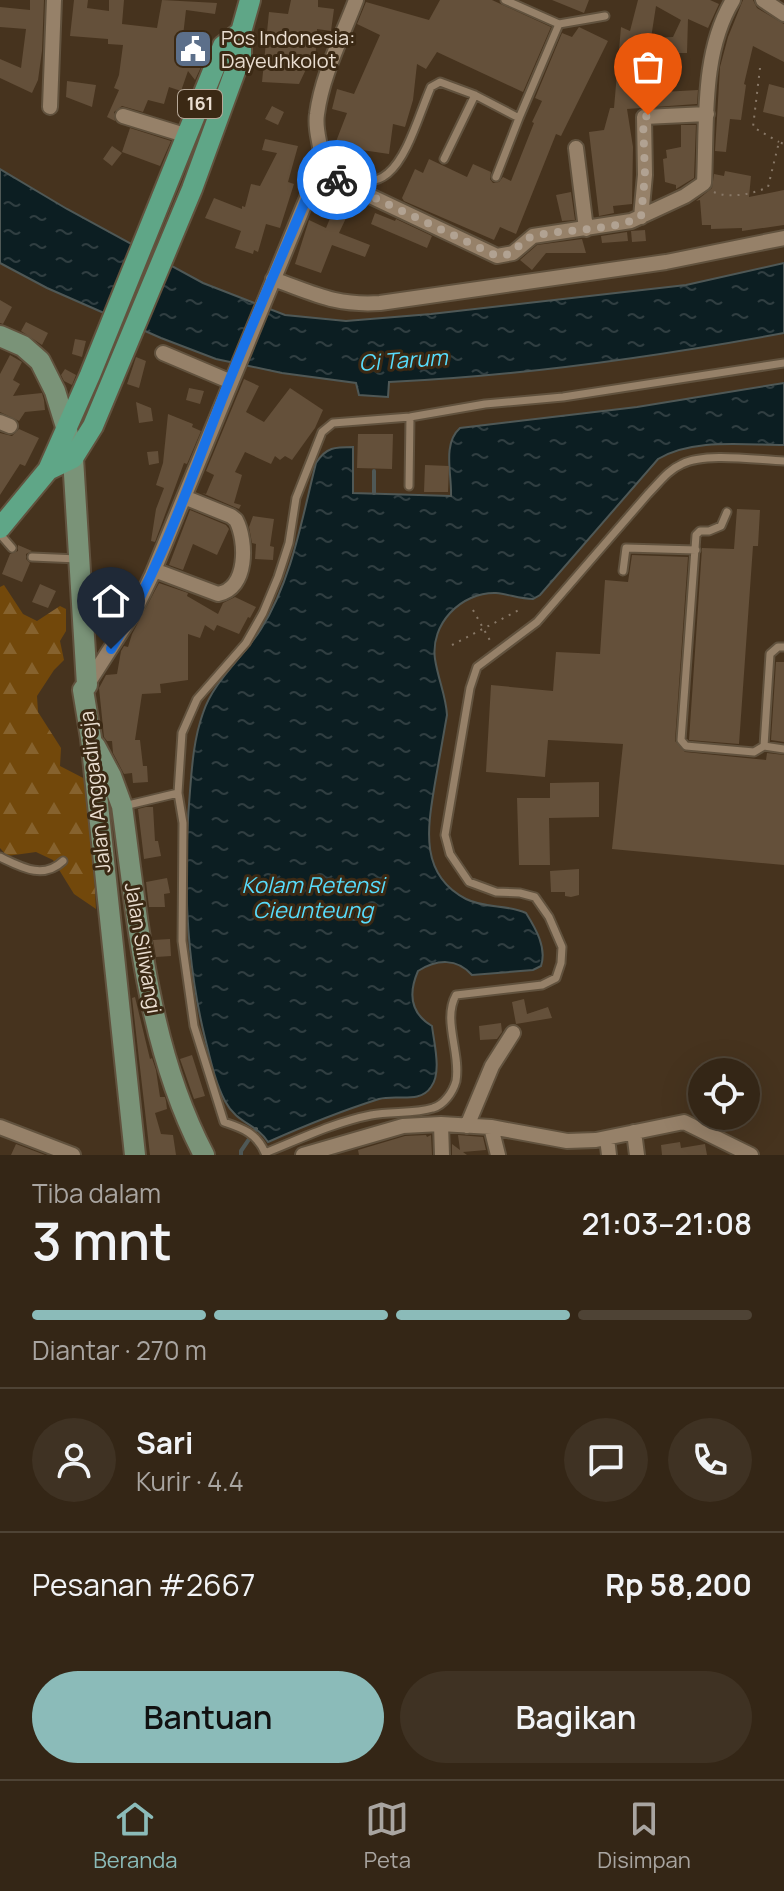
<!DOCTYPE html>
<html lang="id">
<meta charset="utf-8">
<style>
body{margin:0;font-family:Manrope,sans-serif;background:#3f3223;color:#f1f3f6;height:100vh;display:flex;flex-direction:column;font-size:30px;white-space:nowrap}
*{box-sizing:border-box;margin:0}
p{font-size:26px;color:#a9a5a1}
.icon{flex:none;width:44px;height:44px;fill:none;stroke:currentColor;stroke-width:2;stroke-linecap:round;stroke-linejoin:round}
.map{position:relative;height:1155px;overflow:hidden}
.sheet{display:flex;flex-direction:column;background:#342616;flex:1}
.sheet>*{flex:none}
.buttons{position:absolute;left:688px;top:1058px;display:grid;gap:16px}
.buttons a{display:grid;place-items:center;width:72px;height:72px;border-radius:50%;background:#342616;box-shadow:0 8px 32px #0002,0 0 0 2px #4e4335;font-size:40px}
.pin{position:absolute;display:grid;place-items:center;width:68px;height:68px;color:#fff;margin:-82px -34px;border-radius:50% 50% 50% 0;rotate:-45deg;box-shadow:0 0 8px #0007}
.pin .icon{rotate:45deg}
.courier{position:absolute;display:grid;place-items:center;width:80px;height:80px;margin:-40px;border:6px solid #1a73e8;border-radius:50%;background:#fff;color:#222;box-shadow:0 2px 10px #0007}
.head em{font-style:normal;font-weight:600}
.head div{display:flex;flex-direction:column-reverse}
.head{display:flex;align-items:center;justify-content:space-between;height:136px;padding:0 32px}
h1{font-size:52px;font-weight:600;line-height:60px}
.bar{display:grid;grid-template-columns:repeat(4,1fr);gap:12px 8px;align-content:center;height:96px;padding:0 32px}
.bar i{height:10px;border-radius:6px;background:#4e4335}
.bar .current{background:#8bbbb9}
.bar p{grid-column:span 4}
.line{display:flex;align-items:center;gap:20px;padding:0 32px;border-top:2px solid #4e4335}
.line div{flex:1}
.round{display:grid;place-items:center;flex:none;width:84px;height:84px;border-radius:42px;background:#3f3223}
.button{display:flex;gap:16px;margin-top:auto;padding:16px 32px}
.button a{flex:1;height:92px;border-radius:48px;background:#8bbbb9;color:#111;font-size:32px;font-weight:600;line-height:92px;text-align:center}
.button a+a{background:#3f3223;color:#f1f3f6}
.menu{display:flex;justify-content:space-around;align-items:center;height:112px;border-top:2px solid #4e4335;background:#342616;font-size:22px;color:#a9a5a1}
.menu a{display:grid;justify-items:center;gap:4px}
.menu .current{color:#8bbbb9}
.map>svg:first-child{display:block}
</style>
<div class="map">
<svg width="784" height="1155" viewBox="0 0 784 1155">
<defs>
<pattern id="forest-firs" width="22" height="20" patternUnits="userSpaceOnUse" patternTransform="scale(2)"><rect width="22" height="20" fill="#72480b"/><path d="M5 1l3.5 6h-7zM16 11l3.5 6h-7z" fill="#86622e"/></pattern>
<pattern id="water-ripples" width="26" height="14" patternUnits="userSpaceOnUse" patternTransform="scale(2)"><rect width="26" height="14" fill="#0c1e22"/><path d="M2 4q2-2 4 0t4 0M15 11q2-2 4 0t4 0" fill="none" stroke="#303e41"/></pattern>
</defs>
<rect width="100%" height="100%" fill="#46331e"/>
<path fill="url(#forest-firs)" d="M4 585 23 614 37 621 60 606 66 609V631L60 641 64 660 54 670 37 696 38 712 61 748 60 766 89 781 96 909 74 894 53 860 36 852 7 856 0 848V587Z"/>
<path fill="url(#water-ripples)" stroke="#4f5856" stroke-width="2" d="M0 169 67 209 203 283 285 315 346 321 431 314 686 285 784 263V333C654 357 521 376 389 382L388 397 359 395 356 383 282 373 216 359 161 338 47 288 0 263Z
M784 383V445C743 445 693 438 658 459L540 595 533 599C520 599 508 594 496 593 461 592 430 624 435 659 438 679 446 696 447 715 443 738 439 760 435 783 428 826 418 874 466 899 486 909 506 904 526 913 536 929 547 948 541 966L533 970 472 975C457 958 437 959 418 971 408 994 410 1013 432 1026 434 1043 442 1073 431 1087 420 1104 396 1094 379 1099 341 1111 304 1126 268 1142 256 1123 237 1124 225 1101 215 1082 210 1058 205 1038 185 957 183 873 190 791 192 765 194 738 203 713 214 680 243 658 261 629 292 580 302 518 316 463 326 447 335 447 353 447V493L451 496C452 474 442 444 460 428L637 407Z"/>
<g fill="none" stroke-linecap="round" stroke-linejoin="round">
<path stroke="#4f5856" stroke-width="4" d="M374 493V471
M241 1155V1151L256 1129"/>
</g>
<path fill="#64503a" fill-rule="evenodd" d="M30 0H44L42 51 38 80 32 93 0 78V59L21 68 26 29 0 27V7L30 10Z
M74 0H88L87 8 109 11V0H124L122 24 157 28 162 0 217 3 215 14 186 10 181 53 201 67 195 80 188 71 181 91 169 87 164 104 148 100 143 112 122 106 114 112 115 121 107 117 119 90 114 88 119 75 123 45 108 44V39L70 36Z
M291 0H318V7L334 9 331 31 317 29 315 66 309 63 299 84 262 82 269 12 288 14Z
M440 0H492L551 27 523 92 437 52 426 69 417 64 413 100 405 127 393 124 389 154 362 150 354 168 344 163 345 160 332 152 347 113 332 109 337 89 354 94 380 35 357 24 366 2 429 20Z
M552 0H589L584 13Z
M638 0H710L719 4 708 28 688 19 687 53H663L662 92 698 90 697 104 627 109 633 147 632 204 613 206 614 213 599 216 589 132 604 130 610 108H614L621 27 630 31ZM656 6 681 20 673 37 651 38Z
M743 0H753L757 8 784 24V62L753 46 744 84 746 85 741 120 730 119 726 152 715 151 720 67 728 37Z
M579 27 608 41 561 136 556 134 516 234 500 227 494 240 404 201 402 198 415 169 423 173 429 159 467 177 473 164 491 172 490 179 493 183 499 182 503 177 511 181 534 123 532 122 542 101 535 98 562 33 572 37Z
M67 81 96 85 92 107 66 97Z
M769 84 784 88V117L763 112Z
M272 106 284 112 278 125 265 119Z
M681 125H696L694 178 676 189V185L665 182 663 159 667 158 666 150 681 147Z
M130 128 171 141 160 166 122 152Z
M265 139 298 146 288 182 294 184 280 228 266 224 258 252 254 250 253 254 235 248 241 231 205 218 214 198 242 209V206L245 207 251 184 260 186 277 153 262 150Z
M112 146 122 153 112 166 103 159Z
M725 171 751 176 749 197 784 190V225L742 231V228L711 229V225H702L700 200 696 201 712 188 714 174 724 176Z
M571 192 575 220 562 221 556 195Z
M340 194 350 198 344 215 347 216 339 233 370 245 365 257 332 245 321 273 295 264 309 220 326 228Z
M375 213 395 221 396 219 432 236 427 248 371 224Z
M645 230 646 241 632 242 631 231Z
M627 232 628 241 602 243 601 236Z
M582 239 586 253H546L532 270 520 260 537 245Z
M0 300 12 307 3 324 0 323Z
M26 322 48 333 42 345 21 331Z
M75 339 86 341 82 357 72 354Z
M10 355 22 362 13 380 20 384 13 396 42 393 44 400 45 410 25 412 19 421 0 412V374Z
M136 357 146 361 139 388 127 384Z
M65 369 76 375 72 385 64 381 61 375Z
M244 379 259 386 246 412 264 422 290 388 323 410 315 428 292 460 285 456 280 460 275 456 271 464 245 452 235 472 242 475 234 503 241 505 239 509 202 493 206 494 214 475 206 471Z
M189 388 204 391 200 404 186 400Z
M136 402 151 408 153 421 139 423Z
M168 414 193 424 192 427 201 431 187 464 184 463 155 542 151 541 156 509 164 488 156 485 163 463Z
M19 429 39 438 25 466 20 464 0 495V433L12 436Z
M358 434H393L392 469 357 468Z
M158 451 159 463 149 465 147 452Z
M425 465 449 466 448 492H424Z
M737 509 760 510 758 546H753L739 744 689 740 702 548 734 549Z
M190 510 226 525 229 529 217 555 193 544 183 570 169 565Z
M253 516 274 519 270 546 274 547 273 560 255 559 256 544 252 543 249 527Z
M18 545 32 551 26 554V559L30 563 22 582 2 574 10 554 18 551Z
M632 555 688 557 675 741 685 752 766 760 767 753 784 755V865L612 849 623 744 548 740 545 777 486 772 491 685 553 691 556 652 600 654 605 580 628 582Z
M159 583 188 593 187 596 218 614 223 603 235 597 256 607 250 618 248 617 239 634 217 625 214 631 205 625 200 638 188 634V680L160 684 161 693 142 694 135 740H140L143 766H147L148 782 133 783 132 773 124 774 113 753 112 741H107L104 737 99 688 106 675 117 674 121 651 124 646 128 647 132 634Z
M40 584 56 591 48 608 32 602Z
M126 585 134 588 117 618 118 603H122Z
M776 662H784V742L771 740Z
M599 782V817L549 818 550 865H519L517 798H550V783Z
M146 807H153L155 841H158L161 856 144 859 138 809Z
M579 869V895L571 897 565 896V892H551L550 871Z
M167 878 170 893 164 894 165 907H149L146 882Z
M170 939 171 956 156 957 153 940Z
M135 997 150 1059 152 1058 156 1070 160 1097H165L166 1101 167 1109 155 1113 161 1134 173 1135 176 1155H150L132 998Z
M524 999 527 1014 548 1007 552 1018 516 1024 512 1002Z
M501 1023 502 1032 497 1039 480 1040 479 1026Z
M192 1055 205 1096 194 1099 180 1059Z
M426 1135 427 1137 431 1135 432 1155H359L358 1150 405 1136Z
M458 1135 483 1137 486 1150 463 1152 467 1155H452V1144L460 1150Z
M680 1142 681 1148 705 1144 707 1155H662L661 1145Z
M16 1144 45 1155H11Z"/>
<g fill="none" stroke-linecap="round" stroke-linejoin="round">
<g stroke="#61523e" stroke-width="11">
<path id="lane" d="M559 24 605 16
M323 157C393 223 409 138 431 87L440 82 475 95 519 118 559 24 505 0
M444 159 475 95
M496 177 519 118
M784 363 563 397 485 404 410 417 333 423 322 432 296 498 289 543 278 577 263 613 246 643 197 699 182 733 178 793 183 823 182 941 194 1026 224 1122C242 1128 257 1133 265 1153 300 1139 335 1122 371 1115 391 1111 414 1114 433 1108 444 1105 453 1092 456 1081 461 1053 442 1020 456 995L542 985 556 978 561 963 562 947 549 917 535 897 520 893 496 892 469 882 450 854 445 835 470 688 477 667 537 622 648 494C659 483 668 470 682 464 705 452 757 460 784 461
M409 486 410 417
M727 512 721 526 709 531H700L696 535 681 740 686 746 754 752 764 746 784 749
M0 534 12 548
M32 557 78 559
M623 571 626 548 696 550
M764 746 770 654 778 647H784
M124 806 178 793
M0 857C21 867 43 880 63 861"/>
</g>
<g stroke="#61523e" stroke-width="18">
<path id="street" d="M763 0 784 14
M50 107 54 0
M123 116 188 136
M576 148 586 229
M321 164 332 178 497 256 513 253 533 236 631 221 685 196 704 183C707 122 701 53 733 0
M641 217 645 175 644 117 707 114
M273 279C313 293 335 306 380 303L666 262 784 238
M163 353 229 381
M0 422 10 426
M154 570 218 594C248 589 247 541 236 520L231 516 184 497
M87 685 134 612 152 575 321 164C323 147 314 132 317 114 322 75 342 37 356 0
M441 1124 442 1155
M467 1126 492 1066 513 1033
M0 1127 73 1155
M491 1127 498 1155
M634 1132 637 1155
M607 1138 609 1155
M303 1155 403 1126 441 1124 491 1127 567 1141 596 1140 684 1122 751 1155"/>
</g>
<g stroke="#61523e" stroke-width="24">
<path id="secondary" d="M0 336 23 346 40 361 55 391 67 430 73 458 87 685 83 690 91 738 135 1155
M95 746 111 776 122 806C138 924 148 1048 204 1155"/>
</g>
<g stroke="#61523e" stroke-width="24">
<path id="primary" d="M48 470 90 375 223 46 241 32
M0 528 48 470 73 458 93 426 192 189 241 55V32L250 0"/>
</g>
<path stroke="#887867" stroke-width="2" stroke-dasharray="2 6" stroke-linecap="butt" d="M760 68 753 127 779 142
M714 192C728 199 754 194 768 187L779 142 784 144
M473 610 492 644
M452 645 519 610"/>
<use href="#lane" stroke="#968169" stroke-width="7"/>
<use href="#street" stroke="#968169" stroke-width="14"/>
<use href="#secondary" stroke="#7a9378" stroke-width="20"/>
<use href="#primary" stroke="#5fa687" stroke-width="20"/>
</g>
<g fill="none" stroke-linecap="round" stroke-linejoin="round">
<path stroke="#b1a292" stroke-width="8" stroke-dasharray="0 14.4" d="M337 180 497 256C519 256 517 240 534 236 569 228 608 232 641 217L645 175 643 119 648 115"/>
<path stroke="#1a73e8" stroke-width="10" d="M111 649C161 570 190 480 224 394 255 316 289 240 321 164L324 171 337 180"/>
</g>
<defs>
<g id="civic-square" transform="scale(2)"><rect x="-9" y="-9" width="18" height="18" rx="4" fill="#5c6f8a" stroke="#3b2914"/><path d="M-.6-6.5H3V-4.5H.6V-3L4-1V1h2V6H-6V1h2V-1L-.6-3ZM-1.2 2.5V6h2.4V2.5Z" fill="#fff"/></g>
</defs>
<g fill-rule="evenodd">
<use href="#civic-square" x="193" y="49"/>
</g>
<g text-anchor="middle" stroke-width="6" stroke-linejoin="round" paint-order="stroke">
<rect fill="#3b2914" stroke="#b6a898" stroke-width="2" x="178" y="90" width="44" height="28" rx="6"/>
<g font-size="18" font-weight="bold" fill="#eaded1">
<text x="200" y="110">161</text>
</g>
<g font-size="20" fill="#eaded1" stroke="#3b2914" text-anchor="start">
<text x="221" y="45">Pos Indonesia:<tspan x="221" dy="23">Dayeuhkolot</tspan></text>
</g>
<g font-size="20" fill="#eaded1" stroke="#3b2914">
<text transform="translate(95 792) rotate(-96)" y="7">Jalan Anggadireja</text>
<text transform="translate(143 948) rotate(80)" y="7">Jalan Siliwangi</text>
</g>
<g font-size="22" font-style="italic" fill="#57dcfc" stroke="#3b2914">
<text transform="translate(403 360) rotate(-4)" y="8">Ci Tarum</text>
<text x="313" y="893">Kolam Retensi<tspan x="313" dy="25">Cieunteung</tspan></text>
</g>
</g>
</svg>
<div class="buttons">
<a><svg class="icon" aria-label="locate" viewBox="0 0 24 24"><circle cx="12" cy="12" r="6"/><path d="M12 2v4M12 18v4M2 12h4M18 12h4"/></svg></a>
</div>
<div class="pin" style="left:648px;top:115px;background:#ea580c"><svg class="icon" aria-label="bag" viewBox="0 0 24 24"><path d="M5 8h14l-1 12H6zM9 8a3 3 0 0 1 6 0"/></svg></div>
<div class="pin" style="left:111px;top:649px;background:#1f2937"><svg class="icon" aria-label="home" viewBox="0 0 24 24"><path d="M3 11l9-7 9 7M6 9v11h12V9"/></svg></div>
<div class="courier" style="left:337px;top:180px"><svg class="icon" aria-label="bike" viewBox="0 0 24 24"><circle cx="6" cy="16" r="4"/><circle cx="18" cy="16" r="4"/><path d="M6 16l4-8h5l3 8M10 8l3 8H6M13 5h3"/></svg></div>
</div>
<section class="sheet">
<div class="head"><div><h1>3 mnt</h1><p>Tiba dalam</p></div><em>21:03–21:08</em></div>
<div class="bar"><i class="current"></i><i class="current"></i><i class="current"></i><i></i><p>Diantar · 270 m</p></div>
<div class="line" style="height:144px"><a class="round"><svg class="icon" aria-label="person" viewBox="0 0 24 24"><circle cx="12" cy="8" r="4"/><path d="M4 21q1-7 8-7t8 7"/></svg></a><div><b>Sari</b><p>Kurir · 4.4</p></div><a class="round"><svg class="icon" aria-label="chat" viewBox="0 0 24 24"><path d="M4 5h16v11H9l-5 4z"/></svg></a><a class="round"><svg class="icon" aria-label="phone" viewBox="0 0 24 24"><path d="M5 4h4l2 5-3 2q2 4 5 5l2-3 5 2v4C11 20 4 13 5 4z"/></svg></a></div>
<div class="line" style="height:104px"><div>Pesanan #2667</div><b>Rp 58,200</b></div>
<div class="button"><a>Bantuan</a><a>Bagikan</a></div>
</section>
<nav class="menu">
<a class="current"><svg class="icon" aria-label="home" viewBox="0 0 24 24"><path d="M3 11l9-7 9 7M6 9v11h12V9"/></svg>Beranda</a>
<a><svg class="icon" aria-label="map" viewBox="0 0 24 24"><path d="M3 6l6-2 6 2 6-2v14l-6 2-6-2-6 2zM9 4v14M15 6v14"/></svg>Peta</a>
<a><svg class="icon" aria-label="saved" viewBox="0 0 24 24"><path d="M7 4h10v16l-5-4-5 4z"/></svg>Disimpan</a>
</nav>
